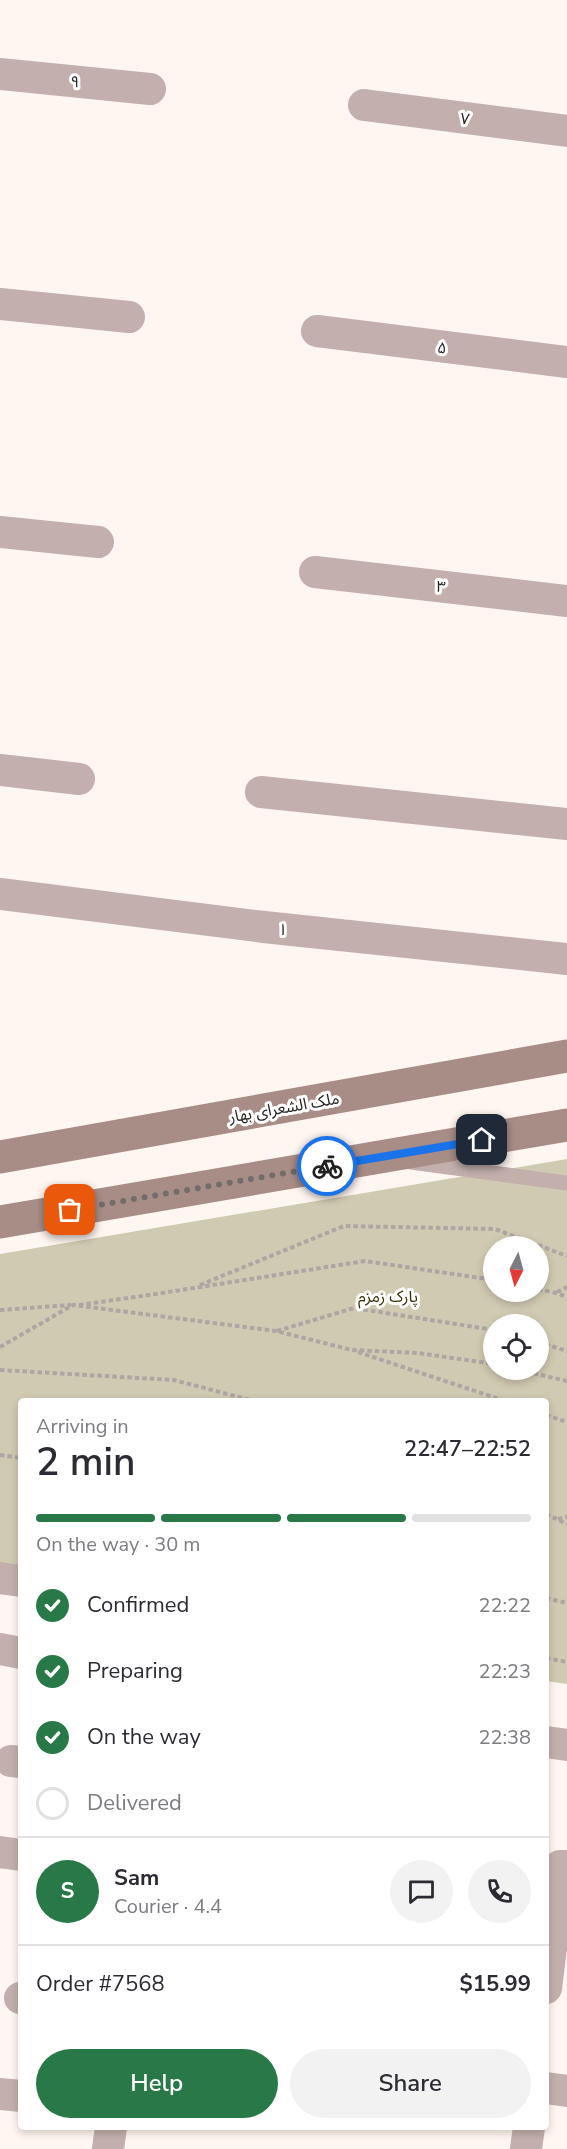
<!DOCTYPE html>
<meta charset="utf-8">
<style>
body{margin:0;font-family:"Nunito Sans","Noto Sans Arabic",sans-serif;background:#f2f2f3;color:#2b2b33;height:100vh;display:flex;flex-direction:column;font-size:22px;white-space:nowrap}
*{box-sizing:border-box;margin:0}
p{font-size:20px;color:#7c7c81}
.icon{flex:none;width:33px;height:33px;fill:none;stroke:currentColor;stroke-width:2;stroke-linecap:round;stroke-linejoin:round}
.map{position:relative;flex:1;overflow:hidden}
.drawer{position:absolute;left:18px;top:1398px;width:531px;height:732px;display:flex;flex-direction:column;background:#fff;border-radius:6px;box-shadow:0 3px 9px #0003}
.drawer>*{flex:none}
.needle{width:39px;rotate:186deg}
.tools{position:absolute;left:483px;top:1236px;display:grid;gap:12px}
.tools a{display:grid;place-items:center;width:66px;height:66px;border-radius:50%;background:#fff;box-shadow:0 3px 9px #0003;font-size:30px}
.pin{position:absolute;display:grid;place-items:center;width:51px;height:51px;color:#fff;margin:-26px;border-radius:12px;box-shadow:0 3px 9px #0006}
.courier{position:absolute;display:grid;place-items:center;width:60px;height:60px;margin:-30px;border:4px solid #1a73e8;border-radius:50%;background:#fff;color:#222;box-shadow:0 2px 8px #0007}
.headline em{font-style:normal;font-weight:600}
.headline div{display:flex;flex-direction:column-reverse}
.headline{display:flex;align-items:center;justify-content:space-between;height:102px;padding:0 18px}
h1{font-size:39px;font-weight:600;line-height:45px}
.bar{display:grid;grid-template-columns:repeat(4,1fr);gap:9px 6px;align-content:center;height:72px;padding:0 18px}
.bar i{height:8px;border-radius:4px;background:#e1e1e2}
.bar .on{background:#287848}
.bar p{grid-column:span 4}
.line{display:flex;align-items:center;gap:15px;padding:0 18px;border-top:2px solid #e1e1e2}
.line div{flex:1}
.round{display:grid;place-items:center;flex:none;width:63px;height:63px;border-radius:32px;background:#f2f2f3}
ol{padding:0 18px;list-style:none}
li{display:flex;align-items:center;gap:18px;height:66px}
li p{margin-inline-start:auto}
li .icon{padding:6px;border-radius:50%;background:#287848;color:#fff;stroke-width:4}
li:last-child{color:#7c7c81}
li i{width:33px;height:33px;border:3px solid #e1e1e2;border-radius:50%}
.button{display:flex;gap:12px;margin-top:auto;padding:12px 18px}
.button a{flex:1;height:69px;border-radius:36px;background:#287848;color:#fff;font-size:24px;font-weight:600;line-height:69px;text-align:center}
.button a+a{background:#f2f2f3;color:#2b2b33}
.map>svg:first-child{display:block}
</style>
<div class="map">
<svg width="567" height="2149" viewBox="0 0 567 2149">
<rect width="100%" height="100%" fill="#fff6f1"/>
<path fill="#d1cab2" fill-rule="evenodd" d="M567 1159V1684L546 1681V1401H21V1593L0 1589V1254ZM494 1246H538V1292H494ZM494 1324H538V1370H494Z"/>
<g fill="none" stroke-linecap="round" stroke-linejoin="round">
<path stroke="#ada6a2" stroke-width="4" stroke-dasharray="4.5 3" stroke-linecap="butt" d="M200 1285 344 1226 495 1229 567 1256
M538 1289 556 1293 567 1297
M557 1292 567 1287
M79 1305 156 1294 365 1261 494 1280
M0 1310 71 1305
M277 1331 354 1308 494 1330
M538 1342 567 1351
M0 1347 73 1305 276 1331 352 1350 418 1353 494 1364
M358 1352 505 1401
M0 1370 174 1380 254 1401
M519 1370 567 1381
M546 1415 567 1422
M0 1455 21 1458
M546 1514 567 1524
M558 1519 567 1517
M546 1598 567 1603
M546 1658 567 1662"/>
<path stroke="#c3b0ac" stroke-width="15" d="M411 1162 567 1183"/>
<path stroke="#c3b0ac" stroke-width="32" d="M0 74 150 89
M364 105 567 131
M0 304 129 317
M317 331 567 362
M0 532 98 542
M315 572 567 601
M0 770 79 779
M261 792 567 824
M0 894 264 927 567 959
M0 1578 21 1581
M0 1649 21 1653
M546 1742 567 1745
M11 1761 21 1762
M0 1852 21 1855
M567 1866H560L554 1924 567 1927
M546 1923 554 1924 546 1988
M20 1998H21
M546 2088 567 2091
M0 2094 21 2096
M108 2149 111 2127
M526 2149 529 2127"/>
<path stroke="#a88d87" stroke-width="33" d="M0 1157 567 1056
M0 1222 567 1125"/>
</g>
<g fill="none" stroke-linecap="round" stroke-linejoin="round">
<path stroke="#726d6a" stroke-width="6" stroke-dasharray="0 10.8" d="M70 1210 327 1166"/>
<path stroke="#1a73e8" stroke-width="8" d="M327 1166 482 1140"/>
</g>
<g text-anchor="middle" stroke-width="6" stroke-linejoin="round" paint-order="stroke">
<g font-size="16" fill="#262321" stroke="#fff">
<text transform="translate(75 81) rotate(6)" y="6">۹</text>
<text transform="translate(465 118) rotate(7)" y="6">۷</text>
<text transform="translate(442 347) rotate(7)" y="6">۵</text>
<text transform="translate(441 586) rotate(7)" y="6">۳</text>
<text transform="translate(283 929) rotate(6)" y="6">۱</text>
<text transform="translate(284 1107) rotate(-10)" y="6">ملک الشعرای بهار</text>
</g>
<g font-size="16" fill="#382d00" stroke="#fff">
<text x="388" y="1302">پارک زمزم</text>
</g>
</g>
</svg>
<div class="tools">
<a><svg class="needle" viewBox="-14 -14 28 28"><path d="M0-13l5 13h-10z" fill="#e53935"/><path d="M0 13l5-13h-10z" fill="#7c7c81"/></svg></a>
<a><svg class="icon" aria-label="locate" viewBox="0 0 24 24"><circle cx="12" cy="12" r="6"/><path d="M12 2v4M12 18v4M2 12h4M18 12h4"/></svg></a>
</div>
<div class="pin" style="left:70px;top:1210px;background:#ea580c"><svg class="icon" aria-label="bag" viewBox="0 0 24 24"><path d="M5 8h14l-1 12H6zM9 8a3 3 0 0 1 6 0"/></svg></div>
<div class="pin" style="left:482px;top:1140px;background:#1f2937"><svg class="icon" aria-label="home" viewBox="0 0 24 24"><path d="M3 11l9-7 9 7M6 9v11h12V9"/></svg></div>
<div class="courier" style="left:327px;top:1166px"><svg class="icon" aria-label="bike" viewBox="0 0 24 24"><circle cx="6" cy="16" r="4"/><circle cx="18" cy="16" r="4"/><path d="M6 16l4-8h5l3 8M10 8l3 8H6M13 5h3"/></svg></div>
<section class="drawer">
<div class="headline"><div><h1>2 min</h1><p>Arriving in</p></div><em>22:47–22:52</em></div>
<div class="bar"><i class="on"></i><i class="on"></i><i class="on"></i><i></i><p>On the way · 30 m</p></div>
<ol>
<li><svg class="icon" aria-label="check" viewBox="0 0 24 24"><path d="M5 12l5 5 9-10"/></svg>Confirmed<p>22:22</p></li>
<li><svg class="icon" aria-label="check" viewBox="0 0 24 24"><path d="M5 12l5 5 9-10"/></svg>Preparing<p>22:23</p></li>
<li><svg class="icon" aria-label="check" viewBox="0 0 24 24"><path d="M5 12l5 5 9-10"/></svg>On the way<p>22:38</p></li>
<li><i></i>Delivered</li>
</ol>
<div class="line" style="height:108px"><b class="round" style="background:#287848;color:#fff">S</b><div><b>Sam</b><p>Courier · 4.4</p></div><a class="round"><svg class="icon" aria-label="chat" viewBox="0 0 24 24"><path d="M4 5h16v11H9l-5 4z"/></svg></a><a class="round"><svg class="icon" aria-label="phone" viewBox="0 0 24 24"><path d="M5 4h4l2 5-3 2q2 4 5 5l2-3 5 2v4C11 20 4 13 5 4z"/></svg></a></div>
<div class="line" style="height:78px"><div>Order #7568</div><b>$15.99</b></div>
<div class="button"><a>Help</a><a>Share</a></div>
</section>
</div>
